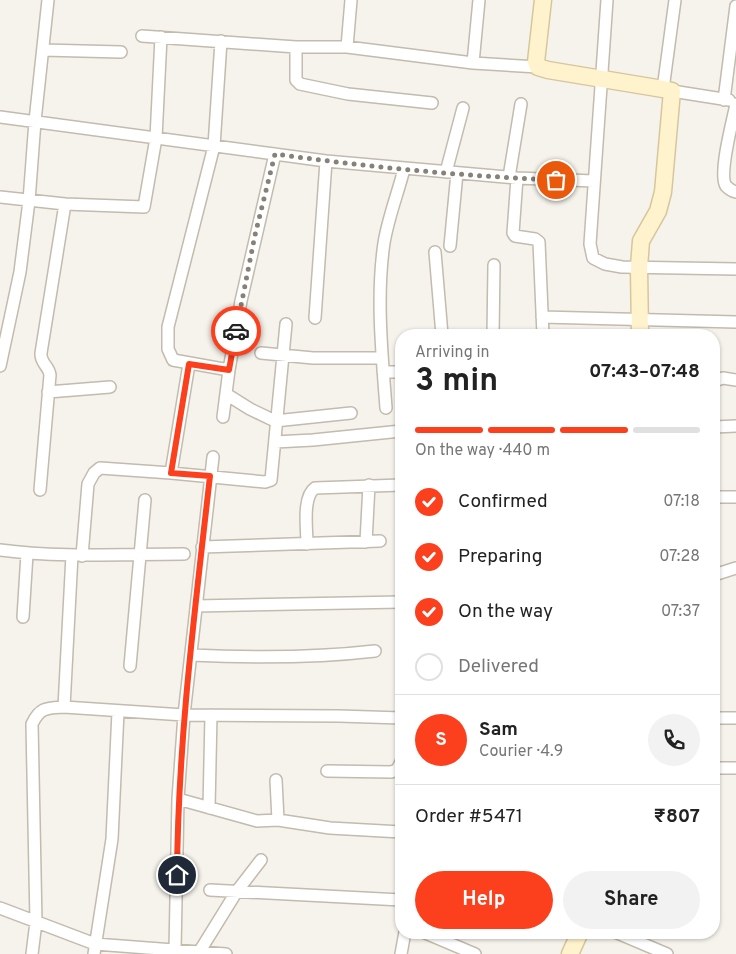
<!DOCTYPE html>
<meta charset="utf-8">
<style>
body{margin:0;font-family:Overpass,sans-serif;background:#f2f2f2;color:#222;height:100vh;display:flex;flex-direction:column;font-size:19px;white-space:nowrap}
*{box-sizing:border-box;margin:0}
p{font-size:16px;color:#767676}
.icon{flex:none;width:28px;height:28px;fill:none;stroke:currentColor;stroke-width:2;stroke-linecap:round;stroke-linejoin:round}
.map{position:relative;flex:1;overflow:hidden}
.side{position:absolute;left:395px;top:329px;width:325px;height:610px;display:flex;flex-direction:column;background:#fff;border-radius:20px;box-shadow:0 1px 4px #0004}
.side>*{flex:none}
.pin{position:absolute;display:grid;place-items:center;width:42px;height:42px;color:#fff;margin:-21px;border:2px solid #fff;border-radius:50%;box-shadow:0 1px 5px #0007}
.courier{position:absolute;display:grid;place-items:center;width:50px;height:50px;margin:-25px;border:4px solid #fc3f1d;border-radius:50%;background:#fff;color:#222;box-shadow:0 1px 6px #0007}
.overview em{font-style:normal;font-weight:700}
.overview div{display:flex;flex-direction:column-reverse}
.overview{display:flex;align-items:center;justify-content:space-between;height:85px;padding:0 20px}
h1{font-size:32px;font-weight:700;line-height:38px}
.bar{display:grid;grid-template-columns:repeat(4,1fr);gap:8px 5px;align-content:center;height:60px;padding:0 20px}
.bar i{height:6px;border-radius:4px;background:#e0e0e0}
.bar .active{background:#fc3f1d}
.bar p{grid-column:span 4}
.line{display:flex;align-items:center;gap:12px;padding:0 20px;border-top:1px solid #e0e0e0}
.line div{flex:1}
.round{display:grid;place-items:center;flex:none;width:52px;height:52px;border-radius:26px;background:#f2f2f2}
ol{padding:0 20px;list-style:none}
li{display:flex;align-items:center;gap:15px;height:55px}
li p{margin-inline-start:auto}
li .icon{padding:5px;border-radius:50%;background:#fc3f1d;color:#fff;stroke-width:4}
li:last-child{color:#767676}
li i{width:28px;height:28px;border:2px solid #e0e0e0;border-radius:50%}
.cta{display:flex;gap:10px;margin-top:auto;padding:10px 20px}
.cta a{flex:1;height:58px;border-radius:30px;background:#fc3f1d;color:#fff;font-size:20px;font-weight:700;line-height:58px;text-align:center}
.cta a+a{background:#f2f2f2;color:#222}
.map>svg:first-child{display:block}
</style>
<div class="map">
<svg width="736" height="954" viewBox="0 0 736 954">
<rect width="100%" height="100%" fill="#f6f3ec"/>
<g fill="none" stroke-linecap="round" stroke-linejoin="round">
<g stroke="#c2bbae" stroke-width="14">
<path id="street" d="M607 0 590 244 593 258 605 264 622 267 736 269
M142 36 296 47H347L473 63 538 67
M221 41 214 146 168 327V349L173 360 229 370
M296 47V80L300 84 348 94 432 103
M347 47 351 0
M43 50 121 52
M473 63 479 0
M663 89 675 0
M672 91 729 100
M724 100 736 6
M736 104C733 120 718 174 726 186 729 189 732 191 736 192
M0 117 326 161 517 178 594 181
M446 172 463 108
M509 177 521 104
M517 178 513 233 515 236 535 239 539 242 543 335
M0 197 65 204 144 207 156 138 161 37
M450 246 457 173
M435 252 442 335
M542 317 736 322
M315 318 326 161
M493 335 494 265
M261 353 313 358H382
M0 366 20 272 29 201 35 121 48 0
M383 372H401
M714 381 723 378 736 380
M48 392 110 387
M226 394 250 409 275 421 351 413
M386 408C382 354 376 297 384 243 388 218 398 193 404 169
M223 417 229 370 241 301 275 154
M714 427 736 426
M275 442 313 440 401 431
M171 473 265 482 271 480 286 324
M40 490 50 375C49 366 40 363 41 353L65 204
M714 497H736
M366 542 369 485
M307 544C307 529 302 497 315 488L401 485
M202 547 380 541
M0 550C61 558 122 554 184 554
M82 556 88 484 94 473 100 468 171 473 189 364
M714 575 736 568
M196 606 401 602
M23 617 27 554
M191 655C253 658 314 658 375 651
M130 666 145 500
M64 707 72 555
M714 718H736
M714 768H736
M327 771 391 772 397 770 401 762
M276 780 278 820
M178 799 257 821 278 820 330 828 401 832
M209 808 211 715
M210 890 401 900
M0 908 95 944 226 954
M423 932 475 954
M615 932 667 954
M175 950 178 799 184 715 213 457
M32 954 36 922 32 724C40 707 47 708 64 707L184 715 339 716 401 718
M94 954 112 839 118 712
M198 954 237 891 261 860
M401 954 405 932"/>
</g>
<g stroke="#d6c79b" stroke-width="19">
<path id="secondary" d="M543 0 536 62 538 67 548 70 663 89 672 91 663 192 658 211 641 241 639 267 640 335
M570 954 580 932"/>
</g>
<use href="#street" stroke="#fff" stroke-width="11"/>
<use href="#secondary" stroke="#fff3cd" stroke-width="16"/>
</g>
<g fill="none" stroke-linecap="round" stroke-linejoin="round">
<path stroke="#878178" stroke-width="5" stroke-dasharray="0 9" d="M236 331 255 235 275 154C368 167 462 176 556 180"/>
<path stroke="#fc3f1d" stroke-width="6" d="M177 875C178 741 195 609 210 476L171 473 189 364 229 370 236 331"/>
</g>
</svg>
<div class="pin" style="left:556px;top:180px;background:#ea580c"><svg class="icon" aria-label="bag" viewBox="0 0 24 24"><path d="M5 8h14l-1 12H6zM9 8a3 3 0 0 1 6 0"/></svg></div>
<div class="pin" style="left:177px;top:875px;background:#1f2937"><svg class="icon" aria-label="home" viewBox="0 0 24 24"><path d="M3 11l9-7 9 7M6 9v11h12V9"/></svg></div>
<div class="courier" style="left:236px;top:331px"><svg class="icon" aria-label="car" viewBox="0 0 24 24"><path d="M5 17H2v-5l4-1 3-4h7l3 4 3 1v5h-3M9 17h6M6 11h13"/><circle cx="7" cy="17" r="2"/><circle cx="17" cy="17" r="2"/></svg></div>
<section class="side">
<div class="overview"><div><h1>3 min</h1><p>Arriving in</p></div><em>07:43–07:48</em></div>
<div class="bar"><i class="active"></i><i class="active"></i><i class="active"></i><i></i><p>On the way · 440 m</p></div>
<ol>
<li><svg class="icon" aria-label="check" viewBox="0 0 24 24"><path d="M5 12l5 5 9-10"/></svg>Confirmed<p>07:18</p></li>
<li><svg class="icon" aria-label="check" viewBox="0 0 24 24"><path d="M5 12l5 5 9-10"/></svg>Preparing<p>07:28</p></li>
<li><svg class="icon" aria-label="check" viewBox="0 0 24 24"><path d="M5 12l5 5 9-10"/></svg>On the way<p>07:37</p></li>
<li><i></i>Delivered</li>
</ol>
<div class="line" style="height:90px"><b class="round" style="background:#fc3f1d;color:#fff">S</b><div><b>Sam</b><p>Courier · 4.9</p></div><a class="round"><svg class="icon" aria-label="phone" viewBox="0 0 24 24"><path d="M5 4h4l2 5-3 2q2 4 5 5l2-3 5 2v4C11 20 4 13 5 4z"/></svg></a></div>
<div class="line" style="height:65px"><div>Order #5471</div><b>₹807</b></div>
<div class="cta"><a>Help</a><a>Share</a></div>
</section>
</div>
